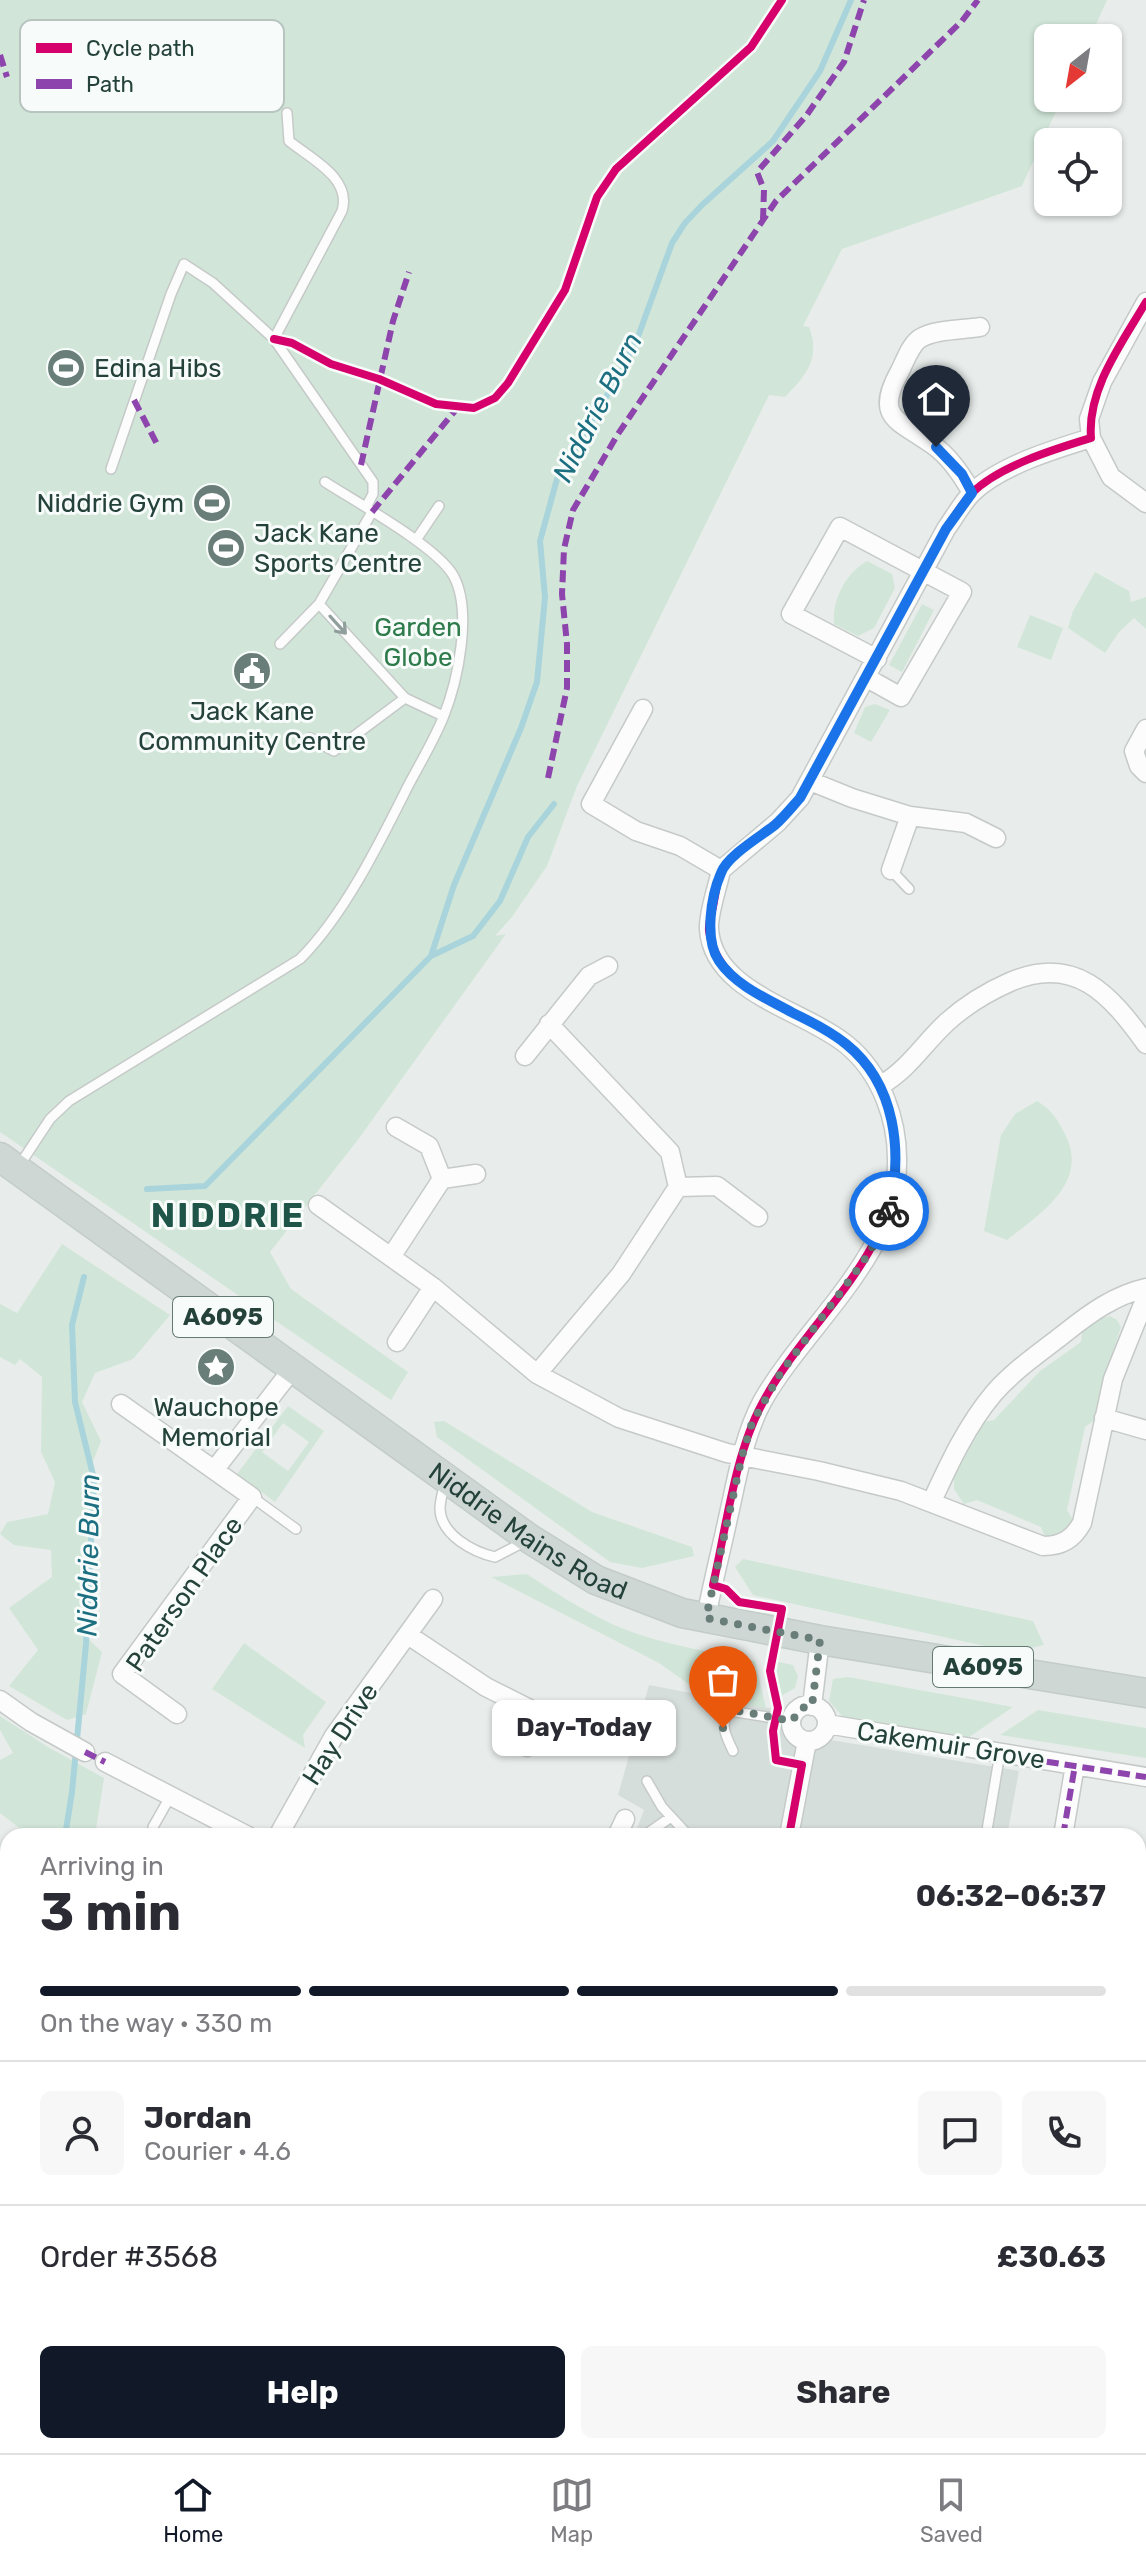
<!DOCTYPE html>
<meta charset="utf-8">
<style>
body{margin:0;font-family:Rubik,sans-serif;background:#f7f7f7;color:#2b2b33;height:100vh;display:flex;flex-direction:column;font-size:30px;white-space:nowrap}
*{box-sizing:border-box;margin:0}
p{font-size:26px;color:#7c7c81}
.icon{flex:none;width:44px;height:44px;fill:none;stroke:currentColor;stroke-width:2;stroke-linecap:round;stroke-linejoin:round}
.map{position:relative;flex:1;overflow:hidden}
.panel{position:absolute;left:0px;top:1828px;width:1146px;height:626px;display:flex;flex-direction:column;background:#fff;border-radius:24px 24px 0 0;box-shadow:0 2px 6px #0004}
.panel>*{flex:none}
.needle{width:52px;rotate:211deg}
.buttons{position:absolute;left:1034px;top:24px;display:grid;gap:16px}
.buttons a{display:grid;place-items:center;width:88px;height:88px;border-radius:12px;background:#fff;box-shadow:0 2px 6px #0004;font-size:40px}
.pin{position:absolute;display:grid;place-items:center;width:68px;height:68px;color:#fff;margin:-82px -34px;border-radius:50% 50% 50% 0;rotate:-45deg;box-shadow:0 0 8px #0007}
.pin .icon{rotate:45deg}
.courier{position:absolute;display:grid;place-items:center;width:80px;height:80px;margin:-40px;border:6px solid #1a73e8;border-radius:50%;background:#fff;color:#222;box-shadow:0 2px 10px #0007}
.bubble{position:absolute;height:56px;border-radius:12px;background:#fff;box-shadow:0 2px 6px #0004;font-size:26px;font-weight:700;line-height:56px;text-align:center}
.headline em{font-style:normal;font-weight:700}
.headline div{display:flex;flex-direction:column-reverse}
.headline{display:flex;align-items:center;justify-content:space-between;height:136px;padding:0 40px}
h1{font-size:52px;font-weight:700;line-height:60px}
.bar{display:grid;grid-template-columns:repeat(4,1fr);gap:12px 8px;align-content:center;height:96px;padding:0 40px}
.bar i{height:10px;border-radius:6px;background:#e1e1e2}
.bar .selected{background:#111827}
.bar p{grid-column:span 4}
.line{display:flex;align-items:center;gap:20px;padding:0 40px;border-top:2px solid #e1e1e2}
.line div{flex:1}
.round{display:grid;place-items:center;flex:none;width:84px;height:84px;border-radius:12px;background:#f7f7f7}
.button{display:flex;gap:16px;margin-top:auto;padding:16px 40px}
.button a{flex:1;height:92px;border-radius:12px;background:#111827;color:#fff;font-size:32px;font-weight:700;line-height:92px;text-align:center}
.button a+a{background:#f7f7f7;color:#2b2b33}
.tab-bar{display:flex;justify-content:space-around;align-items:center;height:112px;border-top:2px solid #e1e1e2;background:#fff;font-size:22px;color:#7c7c81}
.tab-bar a{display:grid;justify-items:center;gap:4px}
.tab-bar .selected{color:#111827}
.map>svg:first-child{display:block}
</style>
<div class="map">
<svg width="1146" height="2453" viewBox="0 0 1146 2453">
<rect width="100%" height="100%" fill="#e8edeb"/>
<path fill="#d6dedb" d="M649 1685 790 1712V1735L800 1746 810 1749 822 1747 831 1740 1019 1771 1007 1836H634L644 1810 618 1795Z
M0 2163 8 2167V2305L0 2301Z
M283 2446H550L563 2453H297Z"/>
<path fill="#d1e6d8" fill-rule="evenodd" d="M0 0H1107L1090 38H1048V98H1062L1022 186 842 249 803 326 809 327C821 359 806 375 785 397L769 395 577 786 547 866 512 917 495 936 506 934 357 1141 270 1252 291 1289 408 1372 391 1400 0 1132Z
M867 561 892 574 895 588 874 628 858 636 834 624C832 599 846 573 867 561Z
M1095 572 1129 591 1131 602 1146 597V629L1134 618 1119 632 1105 653 1068 628 1073 611Z
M922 604 934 610 902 672 889 665Z
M1030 615 1063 628 1051 660 1017 647Z
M875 704 890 710 871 742 854 733 865 707Z
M1037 1101C1052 1110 1057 1119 1065 1134 1090 1183 1040 1214 1007 1240L984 1231 1001 1135 1015 1114Z
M62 1244 170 1315 133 1359 95 1373 82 1402 101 1441 87 1476 92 1550 81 1632 102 1652 86 1714 67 1720 9 1686 38 1650 9 1608 52 1577 51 1550 14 1545 0 1534 7 1522 48 1514 55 1482 41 1452 42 1377 20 1359 15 1365 0 1357V1304L17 1313Z
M1110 1316 1117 1320 1121 1327 1105 1376 1095 1420 1085 1427 1067 1510 1073 1520C1066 1532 1059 1535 1045 1537L1041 1527 977 1500 964 1504 954 1489V1478L983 1422 994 1420 1040 1371 1081 1342 1082 1332 1100 1319Z
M288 1406 324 1431 275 1502 237 1474ZM283 1423 309 1442 288 1471 262 1452Z
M444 1421 592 1512 692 1547 694 1556 642 1568 610 1562 437 1437 434 1422Z
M743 1559 1033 1621 1044 1645 1012 1652 753 1595 735 1567Z
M527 1574C554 1592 582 1610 612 1624 657 1644 707 1651 755 1661L766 1708 707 1697 659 1663 491 1577Z
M244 1643 326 1702 303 1735 305 1748 212 1689Z
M774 1661 793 1665 798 1676 795 1688 779 1697 772 1670Z
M848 1677 1013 1707 965 1740 843 1717 829 1701 833 1679Z
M1038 1710 1146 1728V1758L1000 1735Z
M0 1716 48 1747 104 1778 95 1836H30L0 1813V1760L13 1753 0 1730Z
M6 1951 8 2053 0 2068V1980Z
M0 2080 8 2085V2156L0 2150Z
M0 2278 8 2282V2446H314L327 2453H0Z
M550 2446H630L629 2453H563Z"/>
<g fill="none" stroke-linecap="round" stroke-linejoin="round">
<path stroke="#a9d4db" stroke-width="6" d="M431 956 454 885 521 728 537 682 545 597 540 541 557 479 621 372 639 334 672 243 685 223 702 205 773 141 820 71 851 0
M147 1189 205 1186 431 956 473 936 500 901 528 837 554 804
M65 1836 72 1792 86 1644 94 1479 75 1402 72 1325 84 1277
M0 1995 8 1987"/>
<g stroke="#c5cac8" stroke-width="12">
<path id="service" d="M274 339 342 211C352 178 311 159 289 141L287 113
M111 469 171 294 184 264 213 283 274 339 373 482V494L366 507
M372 512 319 604 405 698
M416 540 439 506
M280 644 319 604
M310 738 334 751 405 698 443 716
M891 870 909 889
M19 1166 50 1119 69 1101 300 959C344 915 379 844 407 788 419 765 433 742 443 718 458 681 473 610 453 575 436 546 356 502 325 482
M445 1483C443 1491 440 1500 440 1509 441 1535 473 1552 495 1557L524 1542
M252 1497 296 1529
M733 1751C727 1738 718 1723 730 1711L792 1721
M647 1781 662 1807 689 1836
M153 1827 170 1797
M648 1833 671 1817
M986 1836 1000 1753"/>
</g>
<g stroke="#c5cac8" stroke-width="17">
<path id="pedestrian" d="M1138 2266 1146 2265
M1138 2287 1146 2282"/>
</g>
<g stroke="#c5cac8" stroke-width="21">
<path id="minor" d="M1146 302 1102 382 1089 419 1091 438 1111 477 1146 503
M972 493C962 475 950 457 933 445 899 420 873 419 900 371 905 361 910 346 919 339 934 329 963 330 980 327
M867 678 901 697 962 592 840 527 791 614 877 659
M643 709 591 804 636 831 680 846 721 870
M1146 729 1134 751 1139 766 1146 773
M810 781 852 798 910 816 891 870
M910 816 966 823 996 838
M721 870 778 822 800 798 946 529C954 518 962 503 972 493 999 466 1055 449 1091 438
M525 1056 589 976 608 966
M881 1085C909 1069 924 1043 947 1022 966 1005 987 992 1010 982 1075 954 1110 994 1146 1044
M396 1127 429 1146 442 1179
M678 1187 717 1186 758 1217
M318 1205 433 1287 537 1374 619 1418 727 1453 819 1471 901 1491 1043 1546C1062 1546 1073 1539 1082 1523L1113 1379 1146 1297
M391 1257 442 1179 476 1174
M397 1342 433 1287
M537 1374 621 1274 678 1187 670 1152 549 1024
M121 1404 252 1497 122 1674 177 1714
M1104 1418 1146 1430
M215 1469 294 1367
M932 1501C949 1464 967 1425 994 1393 1014 1370 1041 1352 1065 1333 1090 1313 1115 1295 1146 1288
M706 1618C712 1585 721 1551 728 1518 737 1479 743 1438 762 1402 804 1327 897 1255 897 1163 898 1120 881 1073 847 1045 805 1010 713 993 709 929 708 913 718 886 721 870
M408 1635 486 1687 587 1738
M0 1700 31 1722 85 1752
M791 1723a18 18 0 1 1 36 0a18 18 0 1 1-36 0Z
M812 1706 820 1640
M827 1724 1146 1777
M527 1747 543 1716
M105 1762 248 1836
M278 1836 334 1736 433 1599
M617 1836 625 1819
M789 1836 807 1741
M1063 1836 1075 1765
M1138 2034 1146 2020
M1138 2113 1146 2114
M705 2446V2453
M939 2446 940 2453
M655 2453V2446
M1119 2453 1120 2446"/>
</g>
<g stroke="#c3ccc9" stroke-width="31">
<g id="primary">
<path id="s1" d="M0 1157 530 1539 596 1580 682 1613 820 1640 1146 1693"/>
</g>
</g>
<use href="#service" stroke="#fcfcfc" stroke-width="9"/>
<use href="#pedestrian" stroke="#fcfcfc" stroke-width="14"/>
<use href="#minor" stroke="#fcfcfc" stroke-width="18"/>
<use href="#primary" stroke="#cfd7d5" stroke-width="28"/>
<path stroke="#c9cdcc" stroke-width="6" stroke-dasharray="16 8" stroke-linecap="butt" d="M0 2214 8 2218
M423 2446 437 2453
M443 2446 457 2453"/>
<path stroke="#8e44ad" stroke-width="6" stroke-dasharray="12 6" stroke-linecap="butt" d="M0 55 7 77
M763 220 764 190 757 172 806 116 844 62 864 0
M134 400 157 444
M361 465 393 321 409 272
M372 512 458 407
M548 778 567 688V644L562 594 564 549 573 510 618 434 776 201 962 21 978 0
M85 1752 105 1762
M1029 1759 1146 1777
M1063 1836 1075 1765
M1138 2034 1146 2020
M1138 2113 1146 2114
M1138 2266 1146 2265
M1138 2287 1146 2282
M623 2446 627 2453"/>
<g stroke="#f7fbf9" stroke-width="13">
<path id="cycleway" d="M274 339 292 343 331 364 379 379 436 404 474 408 495 398 508 383 565 290 597 197 616 169 751 47 782 0
M789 1836 802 1765 776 1760 773 1731 778 1708 770 1671 782 1609 739 1602 726 1589 713 1585C726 1528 735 1454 762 1404 809 1314 911 1248 894 1135 889 1100 876 1070 848 1046 805 1007 719 999 709 931 708 922 713 910 714 901 716 892 717 880 721 872 728 855 761 836 775 824 784 817 792 807 800 798L946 529C954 518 962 503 972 493 999 466 1055 449 1091 438 1087 389 1122 343 1146 302"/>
</g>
<use href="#cycleway" stroke="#d6006c" stroke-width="8"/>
</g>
<defs><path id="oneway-shaft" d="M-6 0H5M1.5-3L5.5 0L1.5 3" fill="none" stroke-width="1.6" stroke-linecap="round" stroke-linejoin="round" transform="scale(2)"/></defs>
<use stroke="#909f9b" href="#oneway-shaft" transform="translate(338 625) rotate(48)"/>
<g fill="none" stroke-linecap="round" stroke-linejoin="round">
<path stroke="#697e78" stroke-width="8" stroke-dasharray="0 14.4" d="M723 1728 725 1716 733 1710 792 1721 801 1708 812 1706 820 1640 706 1618 742 1456 752 1423 780 1374 863 1262 878 1238 889 1211"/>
<path stroke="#1a73e8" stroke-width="10" d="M889 1211C903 1152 896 1084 846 1044 830 1031 812 1022 793 1013 768 999 736 986 719 961 704 939 711 896 721 873 727 856 761 836 775 825 784 817 792 807 800 798L946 529 972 493 962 474 936 447"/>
</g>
<defs>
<g id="stadium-disc" transform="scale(2)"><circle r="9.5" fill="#697e78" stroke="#f7fbf9"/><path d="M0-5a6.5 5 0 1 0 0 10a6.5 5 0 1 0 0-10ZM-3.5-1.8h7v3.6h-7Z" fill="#fff"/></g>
<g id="civic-disc" transform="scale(2)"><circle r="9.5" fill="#697e78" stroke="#f7fbf9"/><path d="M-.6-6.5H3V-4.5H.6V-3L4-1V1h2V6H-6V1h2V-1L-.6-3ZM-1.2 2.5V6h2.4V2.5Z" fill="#fff"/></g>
<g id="sight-disc" transform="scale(2)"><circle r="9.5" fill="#697e78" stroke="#f7fbf9"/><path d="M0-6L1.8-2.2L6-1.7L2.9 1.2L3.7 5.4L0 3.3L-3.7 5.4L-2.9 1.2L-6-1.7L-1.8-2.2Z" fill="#fff"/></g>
</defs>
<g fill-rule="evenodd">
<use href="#stadium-disc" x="66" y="368"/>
<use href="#stadium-disc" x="212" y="503"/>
<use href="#stadium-disc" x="226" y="548"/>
<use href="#civic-disc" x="252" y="671"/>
<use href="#sight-disc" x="216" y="1367"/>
</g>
<g text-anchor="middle" stroke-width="6" stroke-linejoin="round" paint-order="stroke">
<g fill="#f7fbf9" stroke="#637a73" stroke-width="2">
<rect x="173" y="1297" width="100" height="40" rx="6"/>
<rect x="933" y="1647" width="100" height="40" rx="6"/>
</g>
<g font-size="24" font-weight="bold" fill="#24423a">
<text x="223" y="1325">A6095</text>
<text x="983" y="1675">A6095</text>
</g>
<g font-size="26" fill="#24423a" stroke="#f7fbf9" text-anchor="start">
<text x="94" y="377">Edina Hibs</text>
<text x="184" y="512" text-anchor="end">Niddrie Gym</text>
<text x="254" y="542">Jack Kane<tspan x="254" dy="30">Sports Centre</tspan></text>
<text x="252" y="720" text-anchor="middle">Jack Kane<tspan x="252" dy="30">Community Centre</tspan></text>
<text x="216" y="1416" text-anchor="middle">Wauchope<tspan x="216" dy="30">Memorial</tspan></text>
</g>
<g font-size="26" fill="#2d7a4b" stroke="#f7fbf9">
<text x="418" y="636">Garden<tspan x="418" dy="30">Globe</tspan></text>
</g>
<g font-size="26" fill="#24423a" stroke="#f7fbf9">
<text dy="9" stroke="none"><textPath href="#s1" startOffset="648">Niddrie Mains Road</textPath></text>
<text transform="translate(184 1594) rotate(-55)" y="9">Paterson Place</text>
<text transform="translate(340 1734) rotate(-57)" y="9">Hay Drive</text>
<text transform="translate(951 1745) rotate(9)" y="9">Cakemuir Grove</text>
</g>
<g font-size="28" font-style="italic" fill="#1c6f80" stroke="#f7fbf9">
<text transform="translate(597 407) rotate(-63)" y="10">Niddrie Burn</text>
<text transform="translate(88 1555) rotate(-89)" y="10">Niddrie Burn</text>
</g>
<g font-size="34" font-weight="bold" letter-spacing="2" fill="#1f5548" stroke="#f7fbf9">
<text x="228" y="1227">NIDDRIE</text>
</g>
</g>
<rect x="20" y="20" width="264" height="92" rx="12" fill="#f7fbf9" stroke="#b8c4c0" stroke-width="2"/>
<rect x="36" y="43" width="36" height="10" fill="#d6006c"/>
<rect x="36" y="79" width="36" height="10" fill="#8e44ad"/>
<g font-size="22" fill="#24423a">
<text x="86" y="56">Cycle path</text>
<text x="86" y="92">Path</text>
</g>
</svg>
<div class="buttons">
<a><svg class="needle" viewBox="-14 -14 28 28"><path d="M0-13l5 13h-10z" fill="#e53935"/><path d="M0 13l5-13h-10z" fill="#7c7c81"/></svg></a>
<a><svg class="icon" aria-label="locate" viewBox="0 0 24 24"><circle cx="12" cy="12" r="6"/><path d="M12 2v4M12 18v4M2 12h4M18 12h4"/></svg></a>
</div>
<div class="pin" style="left:723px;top:1728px;background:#ea580c"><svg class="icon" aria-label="bag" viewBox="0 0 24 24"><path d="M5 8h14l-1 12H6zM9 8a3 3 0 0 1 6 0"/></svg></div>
<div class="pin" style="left:936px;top:447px;background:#1f2937"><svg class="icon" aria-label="home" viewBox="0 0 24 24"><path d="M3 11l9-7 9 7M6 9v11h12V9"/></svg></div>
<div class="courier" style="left:889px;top:1211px"><svg class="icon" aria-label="bike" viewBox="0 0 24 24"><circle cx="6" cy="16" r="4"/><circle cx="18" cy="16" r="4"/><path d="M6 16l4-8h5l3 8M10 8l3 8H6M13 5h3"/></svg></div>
<div class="bubble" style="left:492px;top:1700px;width:184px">Day-Today</div>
<section class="panel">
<div class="headline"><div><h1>3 min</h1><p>Arriving in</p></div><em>06:32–06:37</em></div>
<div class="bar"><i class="selected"></i><i class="selected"></i><i class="selected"></i><i></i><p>On the way · 330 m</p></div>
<div class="line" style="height:144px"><a class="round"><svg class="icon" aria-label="person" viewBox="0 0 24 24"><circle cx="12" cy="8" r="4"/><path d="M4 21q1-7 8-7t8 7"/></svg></a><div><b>Jordan</b><p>Courier · 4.6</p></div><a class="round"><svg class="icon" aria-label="chat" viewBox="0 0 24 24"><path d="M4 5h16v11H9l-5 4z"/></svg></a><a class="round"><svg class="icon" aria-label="phone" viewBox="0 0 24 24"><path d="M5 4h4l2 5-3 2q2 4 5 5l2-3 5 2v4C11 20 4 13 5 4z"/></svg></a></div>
<div class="line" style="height:104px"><div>Order #3568</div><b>£30.63</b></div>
<div class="button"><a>Help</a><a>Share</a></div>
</section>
</div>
<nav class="tab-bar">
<a class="selected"><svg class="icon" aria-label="home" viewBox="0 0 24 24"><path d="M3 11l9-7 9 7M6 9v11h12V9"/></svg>Home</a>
<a><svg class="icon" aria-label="map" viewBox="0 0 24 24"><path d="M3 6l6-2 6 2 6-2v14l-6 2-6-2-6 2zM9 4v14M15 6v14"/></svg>Map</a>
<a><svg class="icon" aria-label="saved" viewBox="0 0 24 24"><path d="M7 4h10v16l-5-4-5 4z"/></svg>Saved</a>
</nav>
